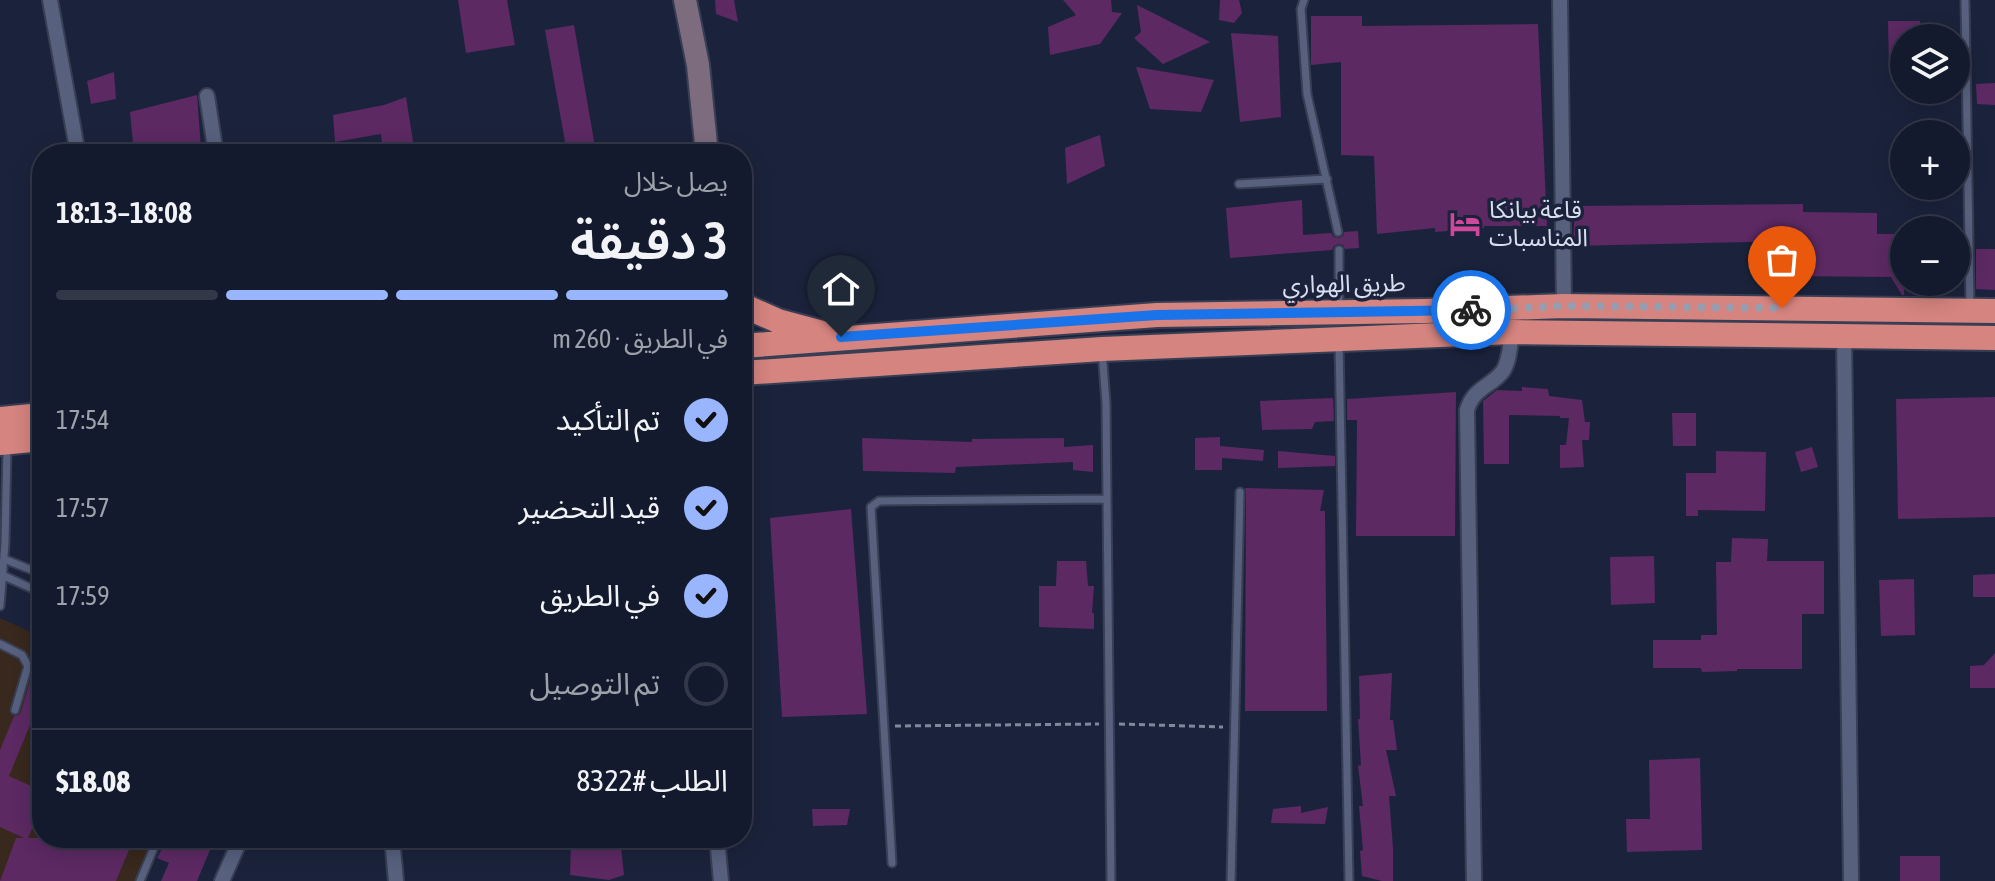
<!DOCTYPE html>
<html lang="ar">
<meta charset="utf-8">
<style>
body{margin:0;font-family:"Asap Condensed","Noto Sans Arabic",sans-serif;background:#212739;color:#f1f3f6;direction:rtl;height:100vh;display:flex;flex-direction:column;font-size:30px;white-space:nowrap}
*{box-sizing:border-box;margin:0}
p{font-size:26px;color:#9da1aa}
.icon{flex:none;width:44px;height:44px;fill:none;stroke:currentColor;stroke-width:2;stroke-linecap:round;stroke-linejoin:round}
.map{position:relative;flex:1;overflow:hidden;direction:ltr}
.side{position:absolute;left:32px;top:144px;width:720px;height:704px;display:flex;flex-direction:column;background:#141a2d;border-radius:32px;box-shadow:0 4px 20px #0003,0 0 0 2px #333849;direction:rtl}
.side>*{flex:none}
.buttons{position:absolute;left:1890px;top:24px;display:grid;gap:16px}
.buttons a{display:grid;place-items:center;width:80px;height:80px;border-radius:50%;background:#141a2d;box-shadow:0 4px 20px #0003,0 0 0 2px #333849;font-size:40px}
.pin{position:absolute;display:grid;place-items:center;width:68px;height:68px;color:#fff;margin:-82px -34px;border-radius:50% 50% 50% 0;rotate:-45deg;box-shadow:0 0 8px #0007}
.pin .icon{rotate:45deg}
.courier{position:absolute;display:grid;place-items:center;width:80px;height:80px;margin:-40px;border:6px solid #1a73e8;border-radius:50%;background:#fff;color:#222;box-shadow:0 2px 10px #0007}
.summary em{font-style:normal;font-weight:600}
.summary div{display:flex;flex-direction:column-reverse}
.summary{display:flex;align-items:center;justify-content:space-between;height:136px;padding:0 24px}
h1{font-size:52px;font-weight:600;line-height:60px}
.bar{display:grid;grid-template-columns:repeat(4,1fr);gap:12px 8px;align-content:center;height:96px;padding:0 24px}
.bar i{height:10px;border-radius:6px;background:#333849}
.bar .selected{background:#99b5fd}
.bar p{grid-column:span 4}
.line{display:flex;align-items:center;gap:20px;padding:0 24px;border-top:2px solid #333849}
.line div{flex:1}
ol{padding:0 24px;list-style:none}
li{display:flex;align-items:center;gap:24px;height:88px}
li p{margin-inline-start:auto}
li .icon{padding:8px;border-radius:50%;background:#99b5fd;color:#111;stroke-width:4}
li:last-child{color:#9da1aa}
li i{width:44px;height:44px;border:4px solid #333849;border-radius:50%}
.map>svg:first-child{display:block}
</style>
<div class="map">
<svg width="1995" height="881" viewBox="0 0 1995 881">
<rect width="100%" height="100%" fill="#1b233c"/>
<path fill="#38281d" d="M0 618 42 637V838H155L138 881H0Z"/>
<path fill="#5c2963" d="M458 0H507L515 45 466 53Z
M715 0H734L738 22 716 14Z
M1063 0H1111L1112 12 1122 13 1100 44 1050 55 1048 27 1076 15Z
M1220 0H1239L1242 13 1234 23 1219 20Z
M1137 5 1159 16 1210 42 1163 64 1134 38 1141 32Z
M1311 16H1362V26L1538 24 1547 226H1484V228L1435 232V228L1377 234 1374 156 1341 155V62L1311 65Z
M1888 21H1920L1921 38H1904V70L1889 67Z
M574 25 595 147 567 153 545 30Z
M1231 33 1278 36 1281 117 1240 122Z
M1136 67 1214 80 1201 112 1150 109Z
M114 72 116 99 91 104 87 81Z
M1995 83V105L1977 104 1976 84Z
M197 95 201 148 167 154H134L130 112Z
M406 97 415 154H383L381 134 335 142 333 115 384 105Z
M1100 135 1105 166 1067 184 1065 148Z
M1302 200 1303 235 1331 233 1334 237 1339 238 1343 236 1344 232 1358 231 1359 248 1345 249 1343 245 1338 244 1334 246 1332 250 1230 258 1226 208Z
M1803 204V212L1877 213V234H1904V295H1902L1891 277 1785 276 1786 241 1573 246 1575 206Z
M1976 249H1995V290L1976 289Z
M1522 387 1548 389 1549 396 1582 400 1585 422H1590L1589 440H1582L1584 467 1560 468V445H1566L1569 418H1560V416L1509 415V464H1484L1483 401 1497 390 1522 391Z
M1456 392 1455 536H1356L1357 420H1347V399Z
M1995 397V517L1898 519 1896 399Z
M1333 398 1334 421 1315 422 1312 429 1262 430 1260 401Z
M1672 413H1696V446H1673Z
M1220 437V446L1264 450 1263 461 1222 458V470H1195V438Z
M862 438 972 442V439L1064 438V447L1093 445V472L1073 470V462L956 467 955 473 863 471Z
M1812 447 1818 467 1801 472 1795 452Z
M1278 451 1335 456V466L1278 468Z
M1716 451 1766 452 1765 511 1698 510V516H1686V473H1716Z
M1245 488 1324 490 1320 511H1325L1327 711H1245L1246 492Z
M851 509 867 714 782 717 770 518Z
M1732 538 1768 539 1767 561H1824V614H1802V669H1737V671L1702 672 1701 668H1653V640H1701V635H1717L1716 562H1731Z
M1654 556 1655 603 1611 605 1610 557Z
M1057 561H1086L1088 586H1094L1092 613H1094V629L1039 627V586H1056Z
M1995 574V597H1973V575Z
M1914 579 1915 635 1881 636 1879 580Z
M1995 653V688H1970V666L1984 665Z
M1392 673 1390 720H1393L1397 750H1386L1396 796H1389L1393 848V881H1382L1362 876 1360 851 1363 850 1359 806H1363L1358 766 1361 765 1358 719H1360L1359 676Z
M30 681 42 685V696L9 776 42 791V807L28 838H134L116 881H0L16 838H24L0 827V750L14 716 19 715 21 712Z
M1700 758 1702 850 1627 852 1626 819H1650L1649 760Z
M1301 806V813L1328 807 1325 824 1271 823 1273 809Z
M812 809H850L847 825 813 826Z
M178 838H215L197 881H161L169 863 157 858 165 843 174 846Z
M611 838H620L624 875 609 880 570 875 571 844 610 849Z
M1900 856H1940V881H1900Z"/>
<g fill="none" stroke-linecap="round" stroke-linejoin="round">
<g stroke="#383e53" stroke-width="11">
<path id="lane" d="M1304 0 1301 9 1307 94 1338 232
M1965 0 1970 306
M1239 184 1327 179
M1339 250V306
M1339 342 1349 881
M1102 351 1106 403 1111 881
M4 559 42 574
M2 575 42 593
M0 606 5 543 7 448
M0 644 22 655 28 666 15 710
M892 863 871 507 879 501 1107 499
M140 881 158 838
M1231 881 1240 492"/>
</g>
<g stroke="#383e53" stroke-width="18">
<path id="street" d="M50 0 78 154
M1560 0 1564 306
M207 96 216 154
M1844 334 1851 881
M392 838 396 881
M717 838 721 881
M222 881 241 838
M1474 881 1467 410C1474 387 1491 387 1503 371 1510 360 1510 344 1512 332"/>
</g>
<g stroke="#383e53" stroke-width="26">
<path id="secondary" d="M685 0 698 65 707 154"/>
</g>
<g stroke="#383e53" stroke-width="28">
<path id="highway" d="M742 305 778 321 823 333
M742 346 1157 315 1425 311 1564 306 1995 311
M742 373 1102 349 1512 332 1995 338
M0 419 42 415
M0 443 42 439"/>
</g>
<path stroke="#81889d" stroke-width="3" stroke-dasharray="6 4" stroke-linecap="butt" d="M1119 724 1223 727
M895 726 1099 724"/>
<use href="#lane" stroke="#57617e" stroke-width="7"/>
<use href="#street" stroke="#57617e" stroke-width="14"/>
<use href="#secondary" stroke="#7d6c7e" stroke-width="22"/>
<use href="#highway" stroke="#d5847f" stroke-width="24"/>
</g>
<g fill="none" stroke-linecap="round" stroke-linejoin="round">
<path stroke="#969db0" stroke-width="8" stroke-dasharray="0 14.4" d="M1471 310 1564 306 1782 308"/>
<path stroke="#1a73e8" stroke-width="10" d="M841 337 1157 315 1471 310"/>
</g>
<defs>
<g id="hotel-bare" transform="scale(2.4)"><path d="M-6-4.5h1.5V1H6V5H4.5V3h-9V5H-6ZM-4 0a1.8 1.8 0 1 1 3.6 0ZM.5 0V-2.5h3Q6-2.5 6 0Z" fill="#d1479c" stroke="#1b233c" stroke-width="2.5" paint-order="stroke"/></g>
</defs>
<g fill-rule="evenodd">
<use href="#hotel-bare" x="1465" y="224"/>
</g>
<g text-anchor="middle" stroke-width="7" stroke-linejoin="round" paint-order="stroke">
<g font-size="24" fill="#d8deef" stroke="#1b233c" text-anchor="start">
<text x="1489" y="218">قاعة بيانكا<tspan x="1489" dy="28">المناسبات</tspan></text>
</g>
<g font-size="24" fill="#d8deef" stroke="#1b233c">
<text transform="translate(1344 284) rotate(-1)" y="8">طريق الهواري</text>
</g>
</g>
</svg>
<div class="buttons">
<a><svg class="icon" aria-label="layers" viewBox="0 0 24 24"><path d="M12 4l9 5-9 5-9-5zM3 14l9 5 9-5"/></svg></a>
<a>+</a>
<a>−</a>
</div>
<div class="pin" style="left:1782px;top:308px;background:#ea580c"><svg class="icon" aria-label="bag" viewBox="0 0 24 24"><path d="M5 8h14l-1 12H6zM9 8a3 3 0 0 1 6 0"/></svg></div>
<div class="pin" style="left:841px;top:337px;background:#1f2937"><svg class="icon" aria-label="home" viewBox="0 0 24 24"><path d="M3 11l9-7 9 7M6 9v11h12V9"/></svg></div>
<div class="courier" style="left:1471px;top:310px"><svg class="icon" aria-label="bike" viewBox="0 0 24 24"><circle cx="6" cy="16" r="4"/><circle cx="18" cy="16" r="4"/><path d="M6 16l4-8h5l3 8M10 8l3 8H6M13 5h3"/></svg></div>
<section class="side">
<div class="summary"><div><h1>3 دقيقة</h1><p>يصل خلال</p></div><em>18:08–18:13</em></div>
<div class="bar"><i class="selected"></i><i class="selected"></i><i class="selected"></i><i></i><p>في الطريق · 260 m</p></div>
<ol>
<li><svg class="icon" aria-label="check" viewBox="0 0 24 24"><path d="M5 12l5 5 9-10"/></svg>تم التأكيد<p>17:54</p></li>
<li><svg class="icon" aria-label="check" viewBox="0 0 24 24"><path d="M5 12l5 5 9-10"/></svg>قيد التحضير<p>17:57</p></li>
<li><svg class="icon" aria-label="check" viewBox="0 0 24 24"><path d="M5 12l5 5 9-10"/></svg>في الطريق<p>17:59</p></li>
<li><i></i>تم التوصيل</li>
</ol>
<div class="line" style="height:104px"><div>الطلب #8322</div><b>$18.08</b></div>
</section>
</div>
